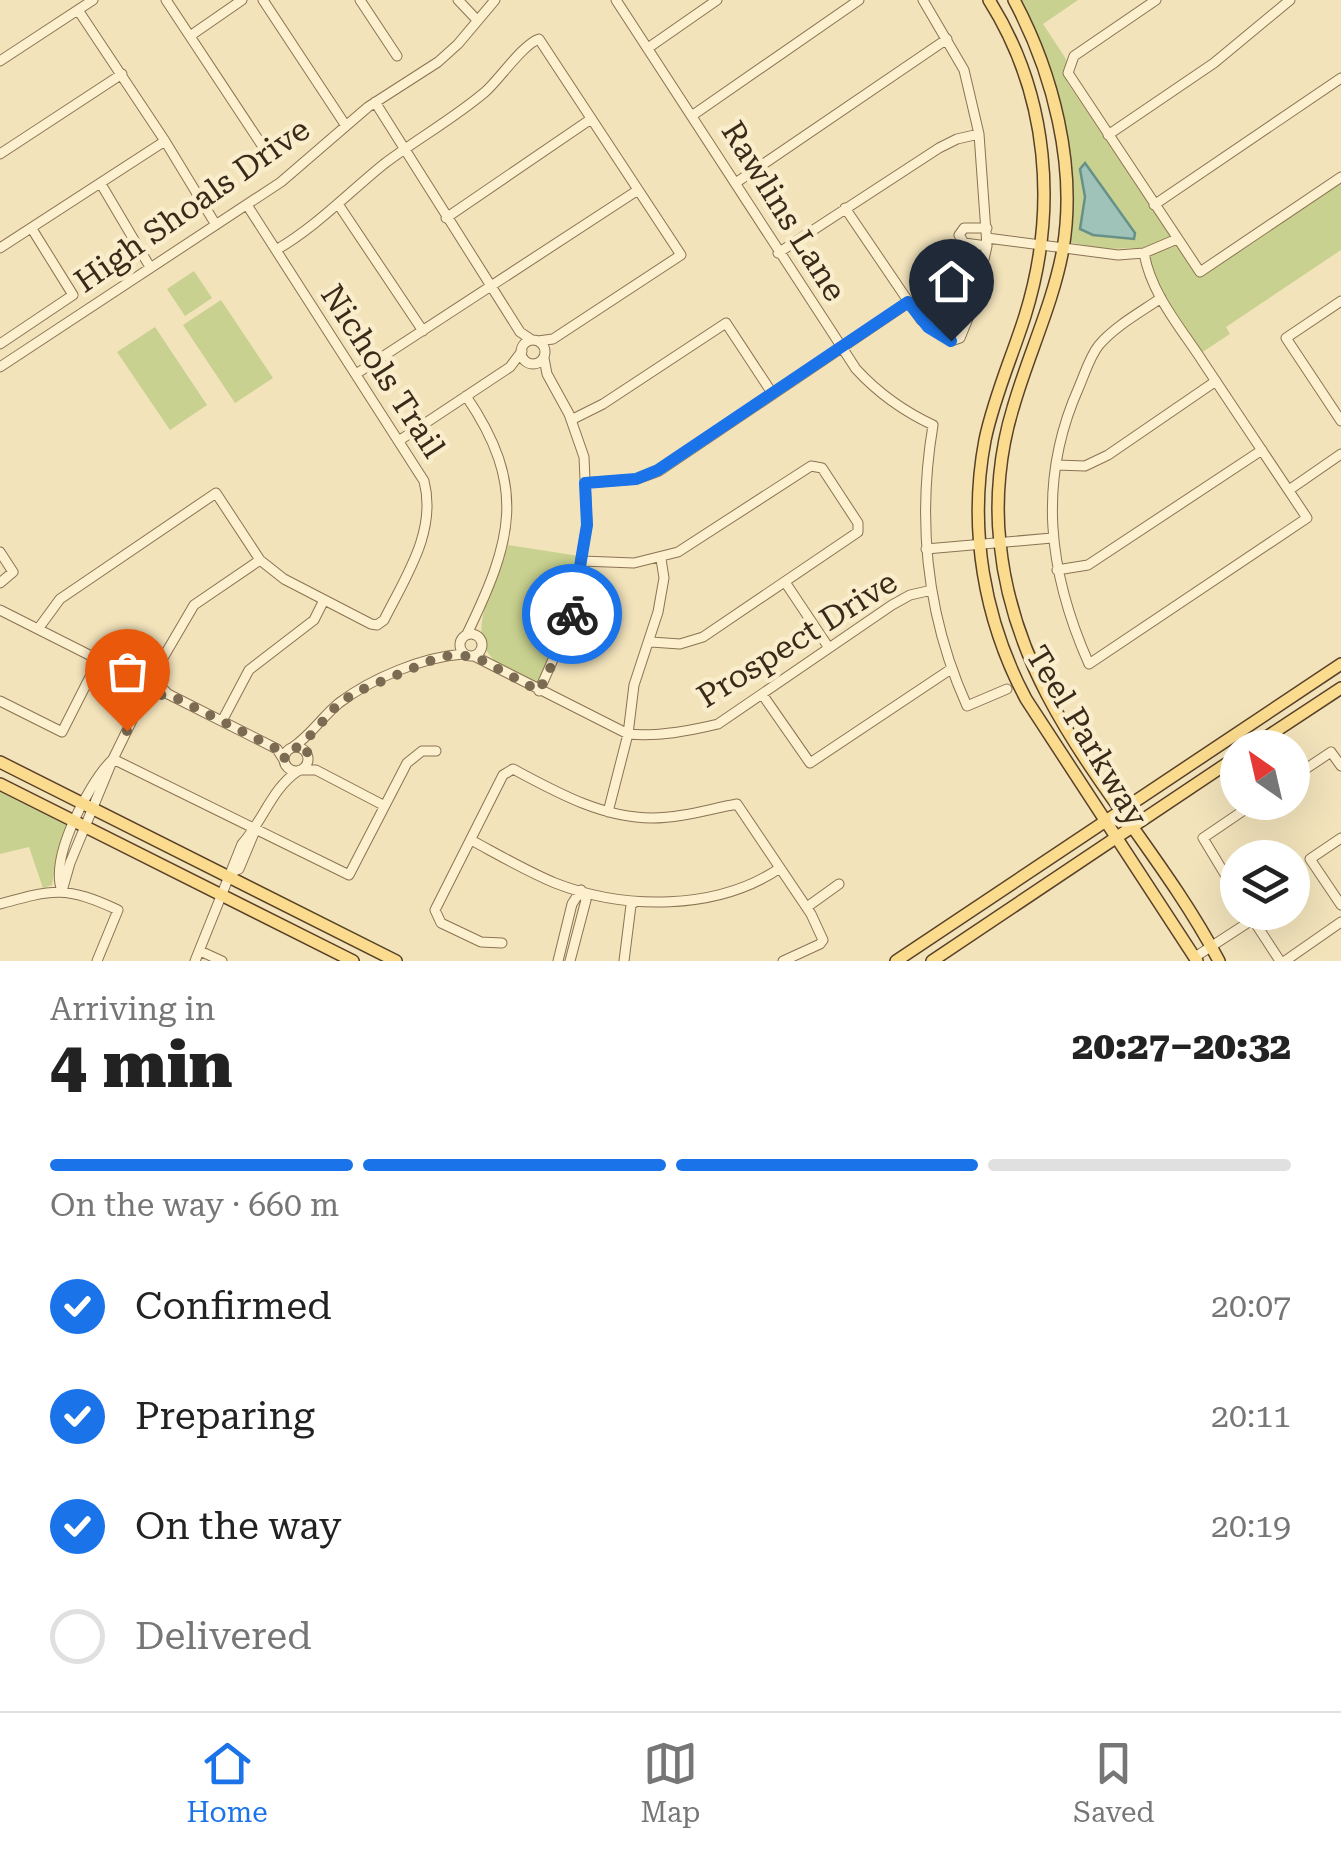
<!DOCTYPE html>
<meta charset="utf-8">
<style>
body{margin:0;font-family:"Roboto Serif",serif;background:#f6f6f6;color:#222;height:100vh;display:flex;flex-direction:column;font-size:38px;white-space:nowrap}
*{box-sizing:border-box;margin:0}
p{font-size:32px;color:#767676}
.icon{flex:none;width:55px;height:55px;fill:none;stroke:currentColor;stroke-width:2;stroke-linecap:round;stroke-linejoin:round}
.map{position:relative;height:961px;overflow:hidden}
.drawer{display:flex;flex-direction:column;background:#fff;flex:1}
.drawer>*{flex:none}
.needle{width:65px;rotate:326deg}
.buttons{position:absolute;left:1220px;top:730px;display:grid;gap:20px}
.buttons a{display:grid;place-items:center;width:90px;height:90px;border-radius:50%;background:#fff;box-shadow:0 10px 40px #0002;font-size:50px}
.pin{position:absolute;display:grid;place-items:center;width:85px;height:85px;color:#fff;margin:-102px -42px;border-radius:50% 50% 50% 0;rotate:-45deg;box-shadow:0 0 10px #0007}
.pin .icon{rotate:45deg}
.courier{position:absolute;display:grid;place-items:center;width:100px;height:100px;margin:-50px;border:8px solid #1a73e8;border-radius:50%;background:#fff;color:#222;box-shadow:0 2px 12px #0007}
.headline em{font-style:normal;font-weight:800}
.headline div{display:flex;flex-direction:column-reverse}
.headline{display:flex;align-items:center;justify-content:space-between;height:170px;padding:0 50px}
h1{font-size:65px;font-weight:800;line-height:75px}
.bar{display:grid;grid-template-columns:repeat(4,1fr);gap:15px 10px;align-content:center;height:120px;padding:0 50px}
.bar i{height:12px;border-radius:8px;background:#e0e0e0}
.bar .current{background:#1a73e8}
.bar p{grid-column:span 4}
ol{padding:0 50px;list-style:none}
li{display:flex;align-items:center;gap:30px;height:110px}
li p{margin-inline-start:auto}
li .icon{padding:10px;border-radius:50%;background:#1a73e8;color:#fff;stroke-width:4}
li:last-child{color:#767676}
li i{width:55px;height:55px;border:5px solid #e0e0e0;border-radius:50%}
.menu{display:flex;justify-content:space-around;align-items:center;height:140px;border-top:2px solid #e0e0e0;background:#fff;font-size:28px;color:#767676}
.menu a{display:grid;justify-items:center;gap:5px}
.menu .current{color:#1a73e8}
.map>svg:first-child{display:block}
</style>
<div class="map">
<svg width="1341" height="961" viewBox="0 0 1341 961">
<rect width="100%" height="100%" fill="#f2e3bb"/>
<path fill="#c8d18f" d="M1016 0H1078L1043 24 1066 59 1067 82 1198 277 1341 181V250L1226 327 1230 334 1201 353 1156 285 1145 248 1102 249 1069 242 1063 120Z
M194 271 212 298 185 316 167 289Z
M221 300 273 378 235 403 183 325Z
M155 327 207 405 170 430 117 352Z
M508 545 579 556 565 627 536 684C447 651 489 608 508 545Z
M0 788 68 826 57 857 52 885 43 888 29 847 0 854Z"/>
<path fill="#a0c3b9" stroke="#679188" stroke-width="2.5" d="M1085 163 1135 233 1134 239 1093 235 1080 229 1085 197 1080 169Z"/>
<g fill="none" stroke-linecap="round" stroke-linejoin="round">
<g stroke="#8b7353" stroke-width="11">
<path id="minor" d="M166 0 269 156
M263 0 346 126
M360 0 397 56
M458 0 477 20
M616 0 856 369C879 394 903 411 933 425 917 521 927 617 967 706L1007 689
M1156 0 1074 56 1068 73 1200 272 1341 177
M78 10 165 141 216 225
M190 36 242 0
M648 48 717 0
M0 61 93 0
M375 102 520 332 532 340
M693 115 859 0
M1108 135 1214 63 1290 0
M0 154 122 74
M737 182 947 39
M101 184 150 267
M338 204 423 331
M1154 205 1341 78
M845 208 921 320 951 341 960 338 974 304 987 246 979 134 964 70 923 0
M446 218 591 119
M987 238 1118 255 1144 253 1177 239
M987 246 964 243 959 235 964 228H987
M0 248 165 141
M276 250C316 227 348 193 384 164 417 139 453 119 485 92 499 80 523 44 539 39L681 255 553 339 538 341
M778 253 939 148 957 139 979 134
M1144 253C1151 294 1181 328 1203 362 1238 414 1272 466 1307 518L1089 664C1048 572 1037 481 1079 387 1085 373 1090 356 1099 345 1115 326 1141 312 1161 298
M1341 301 1286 338 1341 421
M521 352a12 12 0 1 1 24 0a12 12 0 1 1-24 0Z
M0 344 73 295 32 229
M0 367 281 182 368 107 438 62 458 44 495 0
M356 374 638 190
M466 396C528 487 512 541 467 634
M571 420 603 404 726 323 772 393
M400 440 510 367 522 351
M1057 465 1085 466 1108 455 1216 381
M585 483 637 479 659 471 908 303
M1289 490 1341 454
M926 549 1052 538
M0 552 13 572 0 583
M582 561 634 563 678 552 811 466 822 468 858 523V532L703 637 680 644 651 642
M1057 570 1088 565 1262 450
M785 582 829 648
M0 610 121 671 133 677 139 686
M38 629 60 599 216 493 260 560 284 579 371 624 377 625 384 620C406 576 437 531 424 481L247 205
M460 645a11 11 0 1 1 22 0a11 11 0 1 1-22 0Z
M474 656 628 734C658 737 689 731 718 724L892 605 910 595 932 590
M153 675 194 605 260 560
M161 687 168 694 277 749 284 760
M539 691 571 619 587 525 584 457 569 414 547 374 544 358
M762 694 810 763 951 669
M0 701 62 732 99 659
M222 721 249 670 314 620 324 600
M293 747C311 735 322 717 339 703 372 678 423 657 463 654
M284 759a12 12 0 1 1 24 0a12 12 0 1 1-24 0Z
M113 759 349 875 407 763 422 751H436
M300 770H316L383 805
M1292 778 1331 752 1341 766
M608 812 628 734 634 685 658 612 664 578 661 559
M1341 838 1310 859 1341 905
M471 840C499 855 526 871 555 883 624 910 717 911 780 868
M232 872 239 869 254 833
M62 891 70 863 113 759 140 704 161 690V683L153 675H146L139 683 140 690 147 697
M62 891C49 858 88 785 111 761
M1238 896 1203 838 1256 802
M0 904C54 889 66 886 118 910L97 961
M807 907 839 884
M1248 912 1280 961
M502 943 481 942 441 923 435 910 503 775 513 769C556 792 602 818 652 818 681 818 709 809 737 804L811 914 823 940 820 944 783 961
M200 951 222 961
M1195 957 1252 920
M195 961 242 844C263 821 272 788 298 771
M558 961 572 904 581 890
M570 961 586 900 581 890
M624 961 631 905 635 902
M1285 961 1341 922"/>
</g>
<g stroke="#584029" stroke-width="14">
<path id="major" d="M989 0C1049 95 1058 210 1025 316 1012 357 994 397 985 440 968 529 984 620 1026 699L1197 961
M1014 0C1053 73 1077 166 1063 249 1053 304 1028 355 1013 408 1000 450 995 500 1000 543 1017 714 1143 817 1219 961
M1250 748 1341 688
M0 762 396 961
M0 784 353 961
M896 961 1341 664
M932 961 1238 756"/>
</g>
<use href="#minor" stroke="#fcf0cf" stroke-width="9"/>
<use href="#major" stroke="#fbdc8e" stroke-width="11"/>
</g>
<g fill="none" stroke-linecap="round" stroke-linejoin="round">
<path stroke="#7a6b52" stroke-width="10" stroke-dasharray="0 18" d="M127 731 147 697 168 694 277 749 284 760 286 752 294 747 302 749 307 756 308 738 338 704 356 692 442 656H474L539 691 566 636 572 614"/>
<path stroke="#1a73e8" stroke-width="12" d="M572 614 587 525 585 483 636 479 658 470 908 302 928 327 951 341"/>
</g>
<g text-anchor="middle" stroke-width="9" stroke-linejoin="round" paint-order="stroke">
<g font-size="32" fill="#392a1a" stroke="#f9edcc">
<text transform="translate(192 205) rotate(-35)" y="11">High Shoals Drive</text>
<text transform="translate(784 211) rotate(58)" y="11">Rawlins Lane</text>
<text transform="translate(383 371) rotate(57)" y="11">Nichols Trail</text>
<text transform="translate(797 639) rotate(-32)" y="11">Prospect Drive</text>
<text transform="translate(1087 736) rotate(59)" y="11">Teel Parkway</text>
</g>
</g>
</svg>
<div class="buttons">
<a><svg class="needle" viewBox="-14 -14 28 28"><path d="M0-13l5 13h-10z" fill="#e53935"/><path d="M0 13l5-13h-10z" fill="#767676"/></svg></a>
<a><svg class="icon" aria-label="layers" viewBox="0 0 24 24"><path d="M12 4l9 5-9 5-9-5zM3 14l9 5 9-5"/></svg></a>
</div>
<div class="pin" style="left:127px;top:731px;background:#ea580c"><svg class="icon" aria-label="bag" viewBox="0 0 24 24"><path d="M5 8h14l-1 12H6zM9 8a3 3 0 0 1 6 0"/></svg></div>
<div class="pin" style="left:951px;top:341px;background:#1f2937"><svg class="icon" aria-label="home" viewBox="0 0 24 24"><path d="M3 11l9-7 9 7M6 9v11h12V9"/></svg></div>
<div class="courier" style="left:572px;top:614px"><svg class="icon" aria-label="bike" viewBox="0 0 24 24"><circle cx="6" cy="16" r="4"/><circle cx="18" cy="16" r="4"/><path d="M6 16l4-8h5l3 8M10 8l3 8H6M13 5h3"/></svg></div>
</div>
<section class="drawer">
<div class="headline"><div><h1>4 min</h1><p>Arriving in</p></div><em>20:27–20:32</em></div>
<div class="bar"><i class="current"></i><i class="current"></i><i class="current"></i><i></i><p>On the way · 660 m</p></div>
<ol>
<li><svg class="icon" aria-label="check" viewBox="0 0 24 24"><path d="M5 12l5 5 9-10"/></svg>Confirmed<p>20:07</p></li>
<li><svg class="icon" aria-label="check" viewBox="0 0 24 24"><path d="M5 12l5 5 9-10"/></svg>Preparing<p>20:11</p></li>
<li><svg class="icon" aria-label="check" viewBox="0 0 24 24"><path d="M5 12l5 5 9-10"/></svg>On the way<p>20:19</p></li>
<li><i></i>Delivered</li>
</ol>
</section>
<nav class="menu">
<a class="current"><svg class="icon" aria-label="home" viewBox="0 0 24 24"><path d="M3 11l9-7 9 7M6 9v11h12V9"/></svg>Home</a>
<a><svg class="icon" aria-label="map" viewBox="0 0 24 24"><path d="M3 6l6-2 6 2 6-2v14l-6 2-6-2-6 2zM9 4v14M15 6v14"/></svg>Map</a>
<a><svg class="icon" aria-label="saved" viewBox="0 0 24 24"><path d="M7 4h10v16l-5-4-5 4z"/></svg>Saved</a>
</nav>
